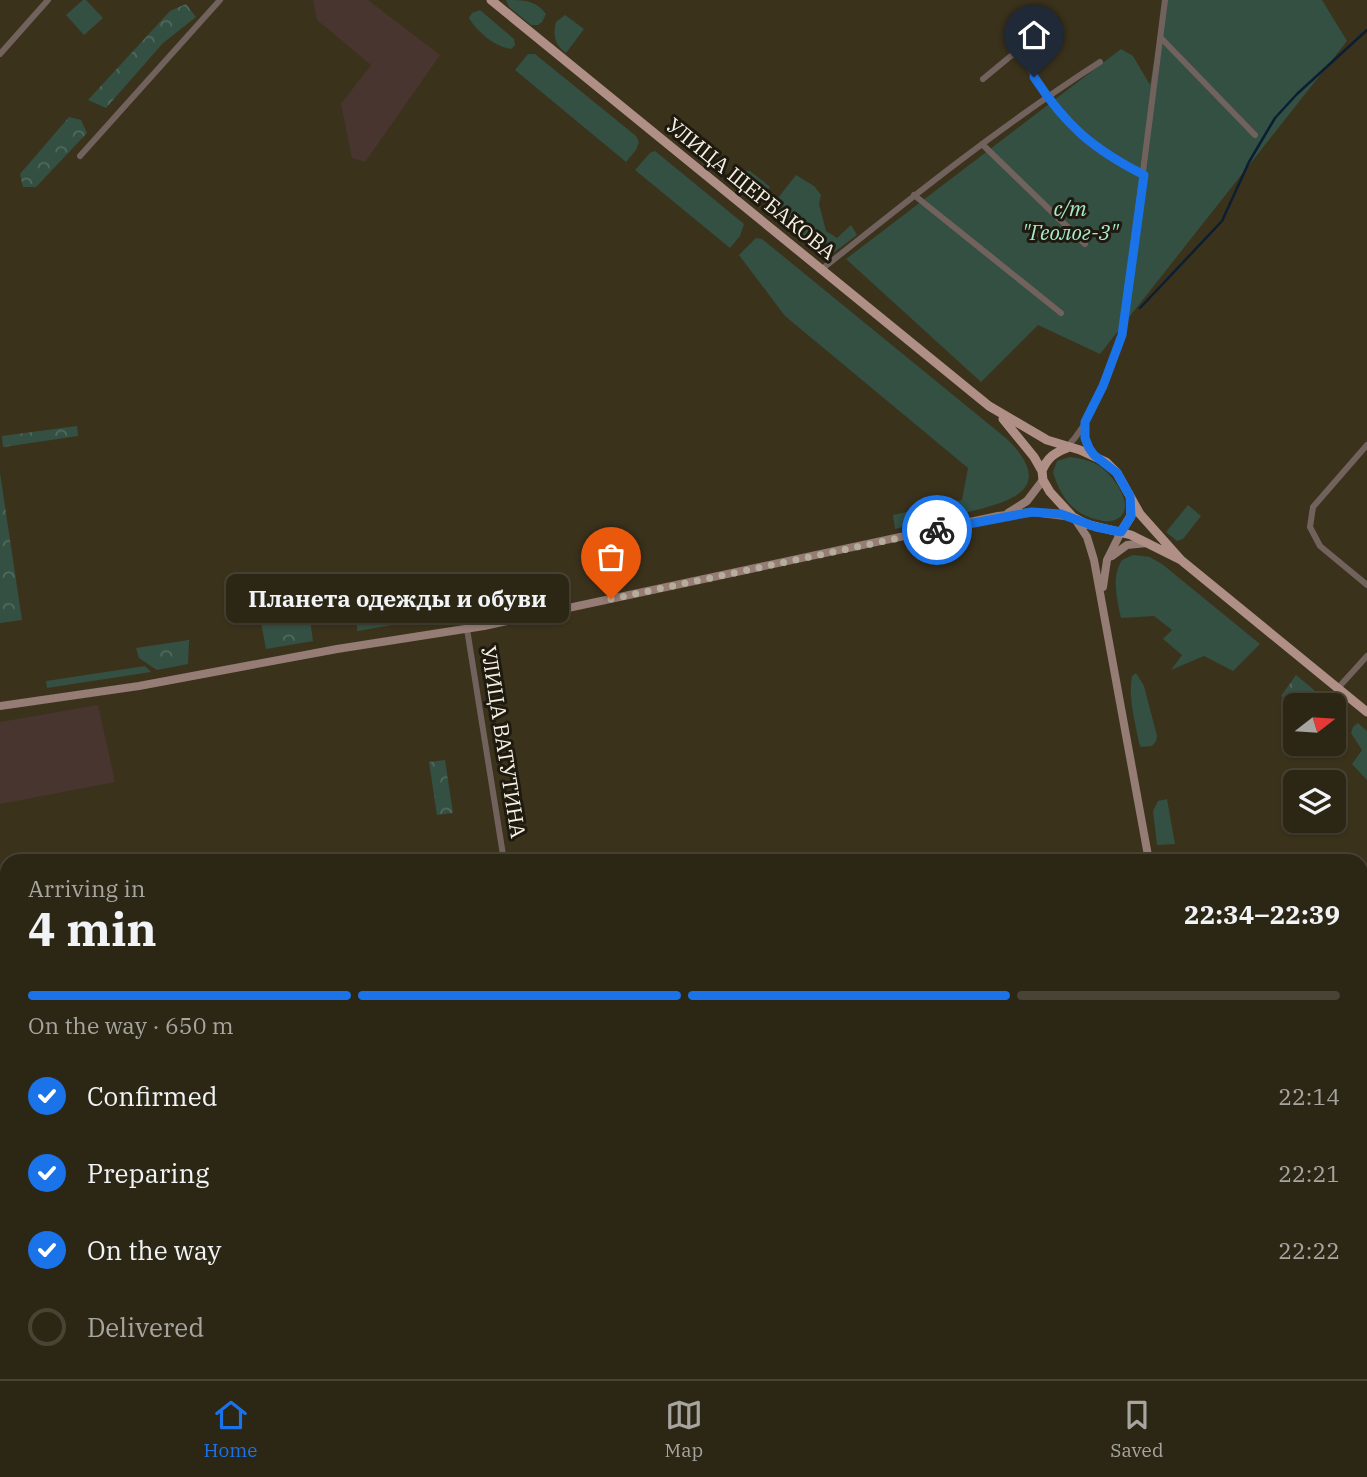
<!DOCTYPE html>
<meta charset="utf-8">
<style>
body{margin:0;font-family:"IBM Plex Serif",serif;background:#342e1e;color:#f1f3f6;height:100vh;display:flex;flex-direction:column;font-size:26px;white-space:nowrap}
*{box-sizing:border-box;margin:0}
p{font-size:23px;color:#a6a5a0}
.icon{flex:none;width:38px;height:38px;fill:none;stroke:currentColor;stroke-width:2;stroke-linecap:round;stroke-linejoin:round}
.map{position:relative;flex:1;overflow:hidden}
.drawer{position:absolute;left:0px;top:854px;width:1368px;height:525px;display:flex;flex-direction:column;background:#2c2615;border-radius:21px 21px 0 0;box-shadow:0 2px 5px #0004,0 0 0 2px #484334}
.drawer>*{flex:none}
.needle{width:46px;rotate:73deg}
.controls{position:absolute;left:1283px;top:693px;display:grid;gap:14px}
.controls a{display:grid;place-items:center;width:63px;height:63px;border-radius:10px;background:#2c2615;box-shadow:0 2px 5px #0004,0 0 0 2px #484334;font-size:35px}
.pin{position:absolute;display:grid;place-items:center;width:60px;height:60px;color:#fff;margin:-72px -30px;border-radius:50% 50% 50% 0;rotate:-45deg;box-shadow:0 0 7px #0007}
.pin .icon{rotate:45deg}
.courier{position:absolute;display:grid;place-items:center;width:70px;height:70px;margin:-35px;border:5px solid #1a73e8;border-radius:50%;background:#fff;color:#222;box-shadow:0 2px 9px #0007}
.bubble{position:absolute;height:49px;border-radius:10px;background:#2c2615;box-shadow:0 2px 5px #0004,0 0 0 2px #484334;font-size:23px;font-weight:700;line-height:49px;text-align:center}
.overview em{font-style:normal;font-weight:700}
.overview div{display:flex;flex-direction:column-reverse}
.overview{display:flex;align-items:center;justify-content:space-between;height:119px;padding:0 28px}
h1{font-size:46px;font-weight:700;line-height:52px}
.bar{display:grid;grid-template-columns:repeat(4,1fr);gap:10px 7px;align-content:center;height:84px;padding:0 28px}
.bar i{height:9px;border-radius:5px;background:#484334}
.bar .active{background:#1a73e8}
.bar p{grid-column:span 4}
ol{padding:0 28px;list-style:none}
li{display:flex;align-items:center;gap:21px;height:77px}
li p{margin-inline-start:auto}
li .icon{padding:7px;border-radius:50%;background:#1a73e8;color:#fff;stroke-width:4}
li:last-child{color:#a6a5a0}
li i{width:38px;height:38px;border:4px solid #484334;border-radius:50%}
.tab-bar{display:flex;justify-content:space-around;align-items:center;height:98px;border-top:2px solid #484334;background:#2c2615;font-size:19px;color:#a6a5a0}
.tab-bar a{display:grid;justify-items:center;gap:4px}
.tab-bar .active{color:#1a73e8}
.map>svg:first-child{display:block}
</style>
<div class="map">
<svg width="1367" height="1379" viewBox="0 0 1367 1379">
<defs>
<pattern id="forest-crowns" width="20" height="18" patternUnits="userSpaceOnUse" patternTransform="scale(1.75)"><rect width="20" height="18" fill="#335043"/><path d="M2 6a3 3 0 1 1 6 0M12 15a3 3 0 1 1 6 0" fill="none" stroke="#516a5e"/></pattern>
</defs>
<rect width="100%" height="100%" fill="#3b321c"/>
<path fill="#493530" d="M313 0H368L440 55 365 162 352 158 341 104 371 65 317 20Z
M98 705 115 782 0 804V722Z"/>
<path fill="#335043" d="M83 0H86L103 18 84 35 66 15Z
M506 0C523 0 536 0 546 14L542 22 538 25H531L509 7Z
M1165 0H1322L1347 41 1100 354 1038 325 981 382 846 259 1121 49 1133 56 1150 85Z
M480 10 514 39 515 45 511 49C494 46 478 33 469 18L472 13Z
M565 15 584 29 566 53C554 44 553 35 556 22Z
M528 54H535L636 136 639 142 636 150 626 162 515 70Z
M655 151 744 224 740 236 730 248 635 170 650 153Z
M750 171 770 187 757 206 725 179 730 172Z
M796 175 814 186 821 195 819 204 826 231 837 238 851 225 857 235 824 260 767 212Z
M756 238 762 239 1007 439C1058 490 1010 502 964 513 941 518 918 523 895 529L893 515 962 500 968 468 785 316 739 255Z
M1070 457C1079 458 1088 460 1096 464 1110 471 1136 504 1120 517 1114 522 1106 522 1099 520 1073 515 1060 496 1053 472L1057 461Z
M1188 505 1201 516 1183 539 1177 541 1166 532Z
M1133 555 1150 557 1162 564 1260 644 1233 671 1204 656 1171 670 1182 655 1163 639 1172 630 1154 616 1121 618C1117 599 1111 577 1122 560Z
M145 666 151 672 47 688 46 681Z
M1136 673 1144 686 1157 736 1156 741 1152 746 1141 747 1139 743C1135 721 1128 698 1132 676Z
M1358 723 1367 731V780L1352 764 1362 750 1351 733 1353 727Z
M1167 799 1175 844 1157 845 1153 811 1158 801Z
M966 1372H1153L1152 1375 1128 1379H927Z"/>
<path fill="url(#forest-crowns)" d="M186 4 196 17 163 43 106 108 88 100 170 11Z
M69 117 81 120 87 133 36 187H23L20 174Z
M77 426 78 436 3 447 2 436Z
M0 473 22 620 0 623Z
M435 595 434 618 357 631V610Z
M309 614 313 641 266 649 261 622Z
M189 640 188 664 157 670 139 658 136 648Z
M1296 675 1332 705H1295V726L1282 715 1291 704 1281 696Z
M445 760 453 813 437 815 429 762Z"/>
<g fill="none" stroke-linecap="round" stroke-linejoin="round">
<path stroke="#0b1e33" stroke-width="2.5" d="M1140 308 1222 221 1249 162 1275 118 1297 94 1367 30"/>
<path stroke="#72625d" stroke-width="6" d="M1161 38 1255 135
M0 54 48 0
M983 79 1012 55H1019C1031 66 1037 83 1047 96 1075 134 1103 154 1144 175
M982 144 1085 244
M80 156 220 0
M914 195 1061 313
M822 269C912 197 1002 125 1100 62
M1085 424V438L1094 455
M1367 445 1313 507 1310 527 1320 546 1367 585
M1067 447C1094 420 1109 370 1122 335L1165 0
M467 629 504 861
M1338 688 1367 656"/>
<path stroke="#957c74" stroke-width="8" d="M1008 513 1027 501 1043 480
M1075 519 1087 537 1094 560 1149 861
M1112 556 1127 545 1147 543
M1103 587 1107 560 1121 532
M0 706 139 686 337 649 484 626 998 516 1032 512 1073 517
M1161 1379 1166 1372"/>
<path stroke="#b09086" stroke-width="9" d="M491 0 989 406 1047 440 1080 450 1106 462 1117 473 1140 514 1181 560
M1003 419 1034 457 1042 471 1043 480 1050 492 1073 517 1086 524 1131 535 1181 560 1367 712
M1042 471C1047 458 1054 453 1067 448
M1121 532 1131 516V502"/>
</g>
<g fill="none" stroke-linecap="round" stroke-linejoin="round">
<path stroke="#b5ae9d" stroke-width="7" stroke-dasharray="0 12.6" d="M611 599 937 530"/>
<path stroke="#1a73e8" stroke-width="9" d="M937 530 1032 512 1061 514 1096 527 1121 532 1131 516 1130 496 1117 473 1094 455 1089 448 1085 438V422L1103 386 1122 335 1144 175C1093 149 1066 126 1034 77"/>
</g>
<g text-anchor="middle" stroke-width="6" stroke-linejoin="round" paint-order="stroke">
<g font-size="21" fill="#f6f1e3" stroke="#1e1a10">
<text transform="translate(751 189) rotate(39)" y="7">УЛИЦА ЩЕРБАКОВА</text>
<text transform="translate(503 742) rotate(81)" y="7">УЛИЦА ВАТУТИНА</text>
</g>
<g font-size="21" font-style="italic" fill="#a9ebcd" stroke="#1e1a10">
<text x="1070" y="216">с/т<tspan x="1070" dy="24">"Геолог-3"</tspan></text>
</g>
</g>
</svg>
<div class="controls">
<a><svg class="needle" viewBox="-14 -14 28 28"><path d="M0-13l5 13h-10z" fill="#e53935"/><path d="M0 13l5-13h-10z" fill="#a6a5a0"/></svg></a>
<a><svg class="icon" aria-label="layers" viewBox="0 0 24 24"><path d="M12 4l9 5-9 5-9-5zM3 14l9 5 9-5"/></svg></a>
</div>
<div class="pin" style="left:611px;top:599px;background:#ea580c"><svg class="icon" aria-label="bag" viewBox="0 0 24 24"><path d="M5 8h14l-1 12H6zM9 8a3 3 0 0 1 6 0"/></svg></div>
<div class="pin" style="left:1034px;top:77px;background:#1f2937"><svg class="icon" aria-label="home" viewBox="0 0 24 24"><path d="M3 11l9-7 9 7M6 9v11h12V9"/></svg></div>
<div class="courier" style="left:937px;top:530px"><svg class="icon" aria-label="bike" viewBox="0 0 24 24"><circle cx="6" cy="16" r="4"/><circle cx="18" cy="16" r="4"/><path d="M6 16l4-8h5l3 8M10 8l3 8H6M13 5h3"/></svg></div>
<div class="bubble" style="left:226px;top:574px;width:343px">Планета одежды и обуви</div>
<section class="drawer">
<div class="overview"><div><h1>4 min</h1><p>Arriving in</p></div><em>22:34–22:39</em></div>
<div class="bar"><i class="active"></i><i class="active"></i><i class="active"></i><i></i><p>On the way · 650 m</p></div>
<ol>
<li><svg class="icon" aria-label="check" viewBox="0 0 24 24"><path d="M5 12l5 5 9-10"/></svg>Confirmed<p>22:14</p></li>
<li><svg class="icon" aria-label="check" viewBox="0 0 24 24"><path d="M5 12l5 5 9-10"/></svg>Preparing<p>22:21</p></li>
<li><svg class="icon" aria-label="check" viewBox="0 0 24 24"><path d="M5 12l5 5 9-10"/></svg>On the way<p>22:22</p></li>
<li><i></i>Delivered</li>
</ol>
</section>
</div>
<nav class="tab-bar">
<a class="active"><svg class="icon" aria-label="home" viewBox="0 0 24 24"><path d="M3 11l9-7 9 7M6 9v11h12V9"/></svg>Home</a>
<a><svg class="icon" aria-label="map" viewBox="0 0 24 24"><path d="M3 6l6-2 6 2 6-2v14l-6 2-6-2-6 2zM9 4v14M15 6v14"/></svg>Map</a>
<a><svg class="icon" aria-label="saved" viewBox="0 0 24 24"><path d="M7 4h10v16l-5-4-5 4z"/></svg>Saved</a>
</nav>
